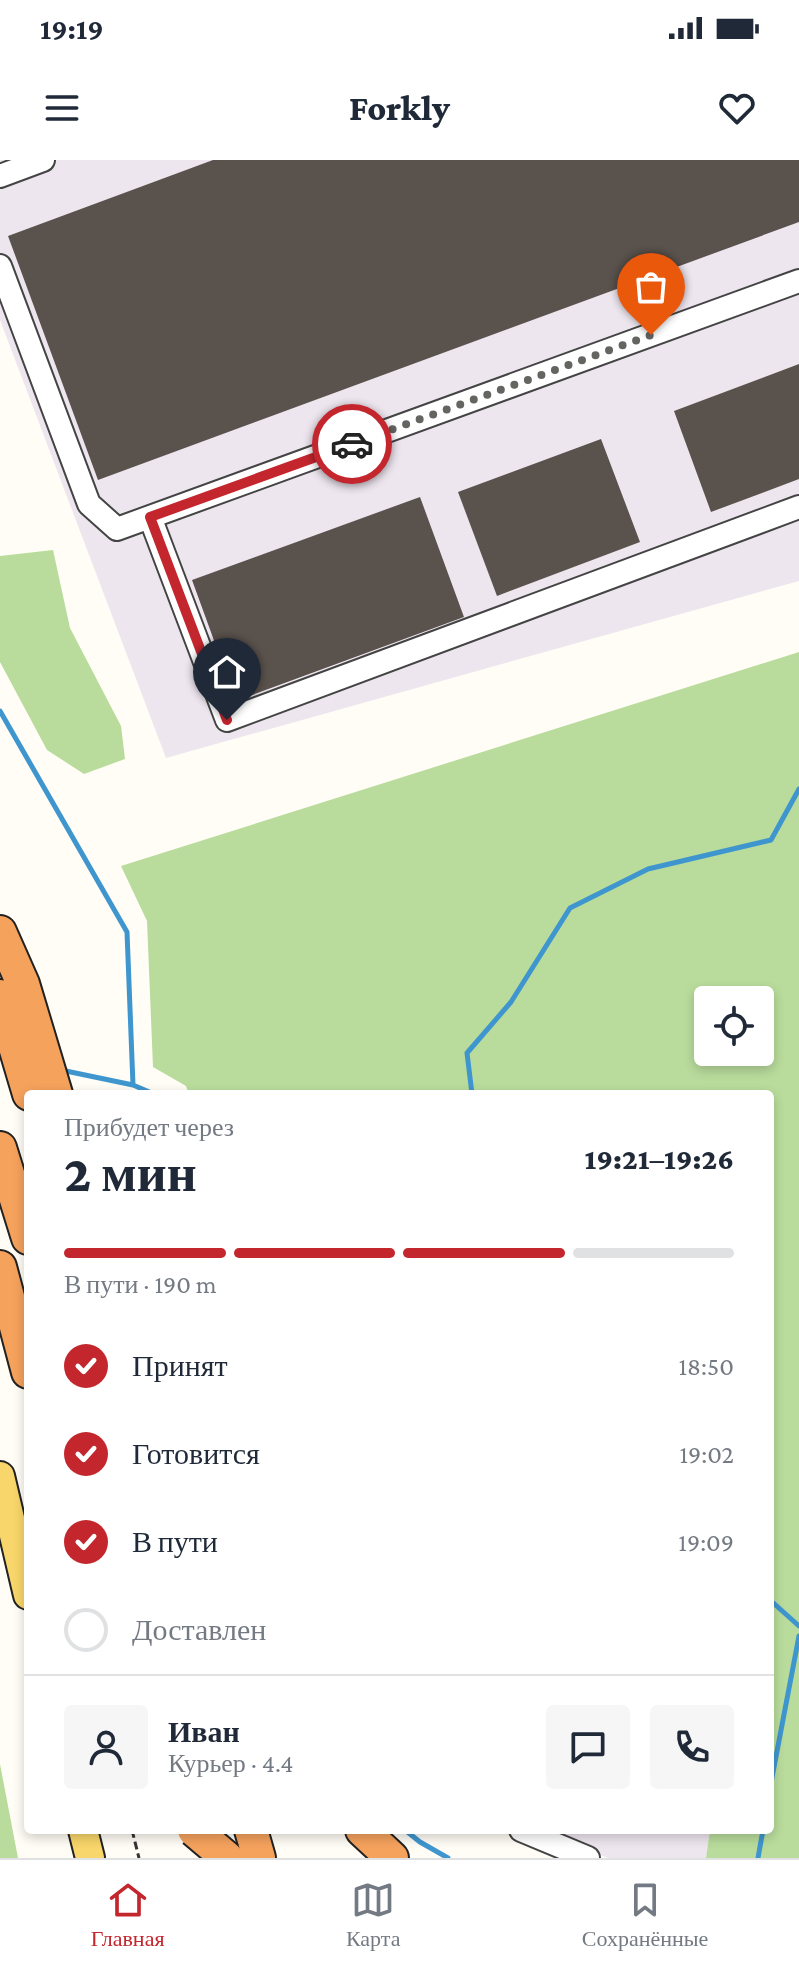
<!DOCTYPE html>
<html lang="ru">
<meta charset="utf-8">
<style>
body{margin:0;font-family:"Crimson Pro",serif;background:#f6f6f7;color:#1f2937;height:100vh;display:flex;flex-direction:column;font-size:30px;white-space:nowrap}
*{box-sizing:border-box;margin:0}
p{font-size:26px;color:#747a83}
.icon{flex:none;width:44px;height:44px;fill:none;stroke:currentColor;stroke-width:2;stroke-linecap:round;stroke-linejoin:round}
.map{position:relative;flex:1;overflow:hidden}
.details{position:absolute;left:24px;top:930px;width:750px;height:744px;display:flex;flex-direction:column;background:#fff;border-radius:8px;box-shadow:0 4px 12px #0003}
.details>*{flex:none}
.fabs{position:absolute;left:694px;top:826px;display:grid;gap:16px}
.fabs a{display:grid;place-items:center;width:80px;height:80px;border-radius:8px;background:#fff;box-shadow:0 4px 12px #0003;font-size:40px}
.pin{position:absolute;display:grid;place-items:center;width:68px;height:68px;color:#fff;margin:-82px -34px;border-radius:50% 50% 50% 0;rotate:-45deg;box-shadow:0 0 8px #0007}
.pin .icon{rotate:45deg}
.courier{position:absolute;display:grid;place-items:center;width:80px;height:80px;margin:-40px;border:6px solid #c4262e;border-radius:50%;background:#fff;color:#222;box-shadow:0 2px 10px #0007}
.head em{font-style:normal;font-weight:800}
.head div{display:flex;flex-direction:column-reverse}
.head{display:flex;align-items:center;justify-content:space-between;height:136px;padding:0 40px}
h1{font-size:52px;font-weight:800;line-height:60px}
.bar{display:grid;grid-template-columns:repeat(4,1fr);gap:12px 8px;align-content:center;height:96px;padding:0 40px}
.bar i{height:10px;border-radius:6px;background:#e0e1e3}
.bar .current{background:#c4262e}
.bar p{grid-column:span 4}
.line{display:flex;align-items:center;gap:20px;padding:0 40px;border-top:2px solid #e0e1e3}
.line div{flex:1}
.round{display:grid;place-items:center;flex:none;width:84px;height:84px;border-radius:8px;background:#f6f6f7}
ol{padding:0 40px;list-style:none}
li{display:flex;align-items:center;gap:24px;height:88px}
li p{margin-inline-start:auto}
li .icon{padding:8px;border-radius:50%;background:#c4262e;color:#fff;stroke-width:4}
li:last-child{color:#747a83}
li i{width:44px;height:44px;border:4px solid #e0e1e3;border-radius:50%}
.status{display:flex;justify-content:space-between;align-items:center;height:56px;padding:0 40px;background:#fff;direction:ltr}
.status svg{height:22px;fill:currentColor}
header{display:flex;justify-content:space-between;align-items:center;height:104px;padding:0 40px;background:#fff;font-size:36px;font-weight:800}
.tabs{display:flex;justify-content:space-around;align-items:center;height:112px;border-top:2px solid #e0e1e3;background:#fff;font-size:22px;color:#747a83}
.tabs a{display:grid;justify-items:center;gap:4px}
.tabs .current{color:#c4262e}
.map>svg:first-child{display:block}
</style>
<div class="status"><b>19:19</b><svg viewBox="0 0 49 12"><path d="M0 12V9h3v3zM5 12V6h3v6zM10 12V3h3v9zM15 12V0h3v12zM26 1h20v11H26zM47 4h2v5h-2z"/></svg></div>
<header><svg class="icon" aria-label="menu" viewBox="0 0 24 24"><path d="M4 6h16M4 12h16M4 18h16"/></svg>Forkly<svg class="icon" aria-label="heart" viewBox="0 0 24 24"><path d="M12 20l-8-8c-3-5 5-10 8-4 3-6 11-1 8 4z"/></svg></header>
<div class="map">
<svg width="799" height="1698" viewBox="0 0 799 1698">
<rect width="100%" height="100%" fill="#fffdf5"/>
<path fill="#eee6ef" d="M0 0H799V421L166 598 0 160Z
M538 1670H710L706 1698H608Z"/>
<path fill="#b9dc9c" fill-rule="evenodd" d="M53 390 70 468 121 566 125 599 84 614 47 590 0 502V396Z
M799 492V1698H706L710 1670H770V934H189L186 926 153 907 147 761 121 706ZM708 840H760V892H708Z
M0 1604 18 1698H0Z"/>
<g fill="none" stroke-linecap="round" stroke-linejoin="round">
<path stroke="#3f96cf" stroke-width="5" d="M0 551 127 772 133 925
M61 910 133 925 154 934
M472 934 467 893 511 842 570 748 648 709 771 680 799 629
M770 1440 799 1466
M770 1628 799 1476
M405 1670 420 1682 448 1698
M758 1698 763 1670"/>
</g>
<path fill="#5a524d" d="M213 0H799V62L98 320 8 76Z
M799 204V319L711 352 674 251Z
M601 279 640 382 497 436 458 332Z
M420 337 464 457 236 541 192 420Z"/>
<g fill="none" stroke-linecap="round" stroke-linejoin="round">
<g stroke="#444" stroke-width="26">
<path id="minor" d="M0 16 43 0
M0 106 89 344 117 369 799 121
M150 357 227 560 799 347
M521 1670 588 1698"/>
</g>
<g stroke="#222" stroke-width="32">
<path id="major" d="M0 1316 28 1435
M83 1670 90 1698"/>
</g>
<g stroke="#222" stroke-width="36">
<path id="highway" d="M0 772 23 824 56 934
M0 836 29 934
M0 988 28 1078
M0 1107 28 1212
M251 1670 259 1698
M362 1670 392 1698"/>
</g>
<path stroke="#333" stroke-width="3" stroke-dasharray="8 4" stroke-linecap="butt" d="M132 1670 139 1698"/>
<use href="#minor" stroke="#fff" stroke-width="22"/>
<use href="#major" stroke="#f9d66b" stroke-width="28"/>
<use href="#highway" stroke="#f5a25d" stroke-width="32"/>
<g stroke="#222" stroke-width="36" stroke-linecap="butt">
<path id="highway-bridge" d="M194 1670 227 1698"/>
</g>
<use href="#highway-bridge" stroke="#f5a25d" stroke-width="32"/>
</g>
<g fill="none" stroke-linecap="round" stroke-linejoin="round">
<path stroke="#646461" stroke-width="8" stroke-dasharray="0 14.4" d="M352 284 651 175"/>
<path stroke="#c4262e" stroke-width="10" d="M227 560 150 357 352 284"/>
</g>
</svg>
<div class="fabs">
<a><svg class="icon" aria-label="locate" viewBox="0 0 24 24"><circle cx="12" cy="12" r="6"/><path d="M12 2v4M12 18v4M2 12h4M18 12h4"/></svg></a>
</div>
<div class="pin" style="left:651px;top:175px;background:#ea580c"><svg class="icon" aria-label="bag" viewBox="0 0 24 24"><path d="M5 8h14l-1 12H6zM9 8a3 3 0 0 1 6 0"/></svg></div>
<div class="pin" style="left:227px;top:560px;background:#1f2937"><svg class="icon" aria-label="home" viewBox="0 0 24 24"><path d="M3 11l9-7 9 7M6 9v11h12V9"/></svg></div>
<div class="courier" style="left:352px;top:284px"><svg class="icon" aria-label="car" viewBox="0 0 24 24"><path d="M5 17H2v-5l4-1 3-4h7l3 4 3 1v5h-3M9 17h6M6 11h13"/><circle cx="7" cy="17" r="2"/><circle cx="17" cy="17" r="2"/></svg></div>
<section class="details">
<div class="head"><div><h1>2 мин</h1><p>Прибудет через</p></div><em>19:21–19:26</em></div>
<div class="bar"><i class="current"></i><i class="current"></i><i class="current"></i><i></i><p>В пути · 190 m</p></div>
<ol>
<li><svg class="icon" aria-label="check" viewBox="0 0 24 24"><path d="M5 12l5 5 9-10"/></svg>Принят<p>18:50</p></li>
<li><svg class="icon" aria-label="check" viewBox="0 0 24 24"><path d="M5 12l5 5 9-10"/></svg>Готовится<p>19:02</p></li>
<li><svg class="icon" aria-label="check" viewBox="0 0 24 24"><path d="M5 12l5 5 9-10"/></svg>В пути<p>19:09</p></li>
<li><i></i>Доставлен</li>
</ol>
<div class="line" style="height:144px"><a class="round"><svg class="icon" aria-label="person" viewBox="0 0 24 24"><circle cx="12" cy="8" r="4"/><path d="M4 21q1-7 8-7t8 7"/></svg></a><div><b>Иван</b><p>Курьер · 4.4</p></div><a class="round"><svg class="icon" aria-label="chat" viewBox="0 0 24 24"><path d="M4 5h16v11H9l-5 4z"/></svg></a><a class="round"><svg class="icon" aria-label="phone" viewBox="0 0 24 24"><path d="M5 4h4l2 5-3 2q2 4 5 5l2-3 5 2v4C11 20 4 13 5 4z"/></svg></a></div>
</section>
</div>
<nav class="tabs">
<a class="current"><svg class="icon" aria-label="home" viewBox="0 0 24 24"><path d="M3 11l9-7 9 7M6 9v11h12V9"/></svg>Главная</a>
<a><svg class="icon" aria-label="map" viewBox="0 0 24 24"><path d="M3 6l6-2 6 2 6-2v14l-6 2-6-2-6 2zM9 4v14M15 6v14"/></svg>Карта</a>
<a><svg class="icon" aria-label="saved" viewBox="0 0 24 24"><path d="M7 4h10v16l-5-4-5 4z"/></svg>Сохранённые</a>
</nav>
